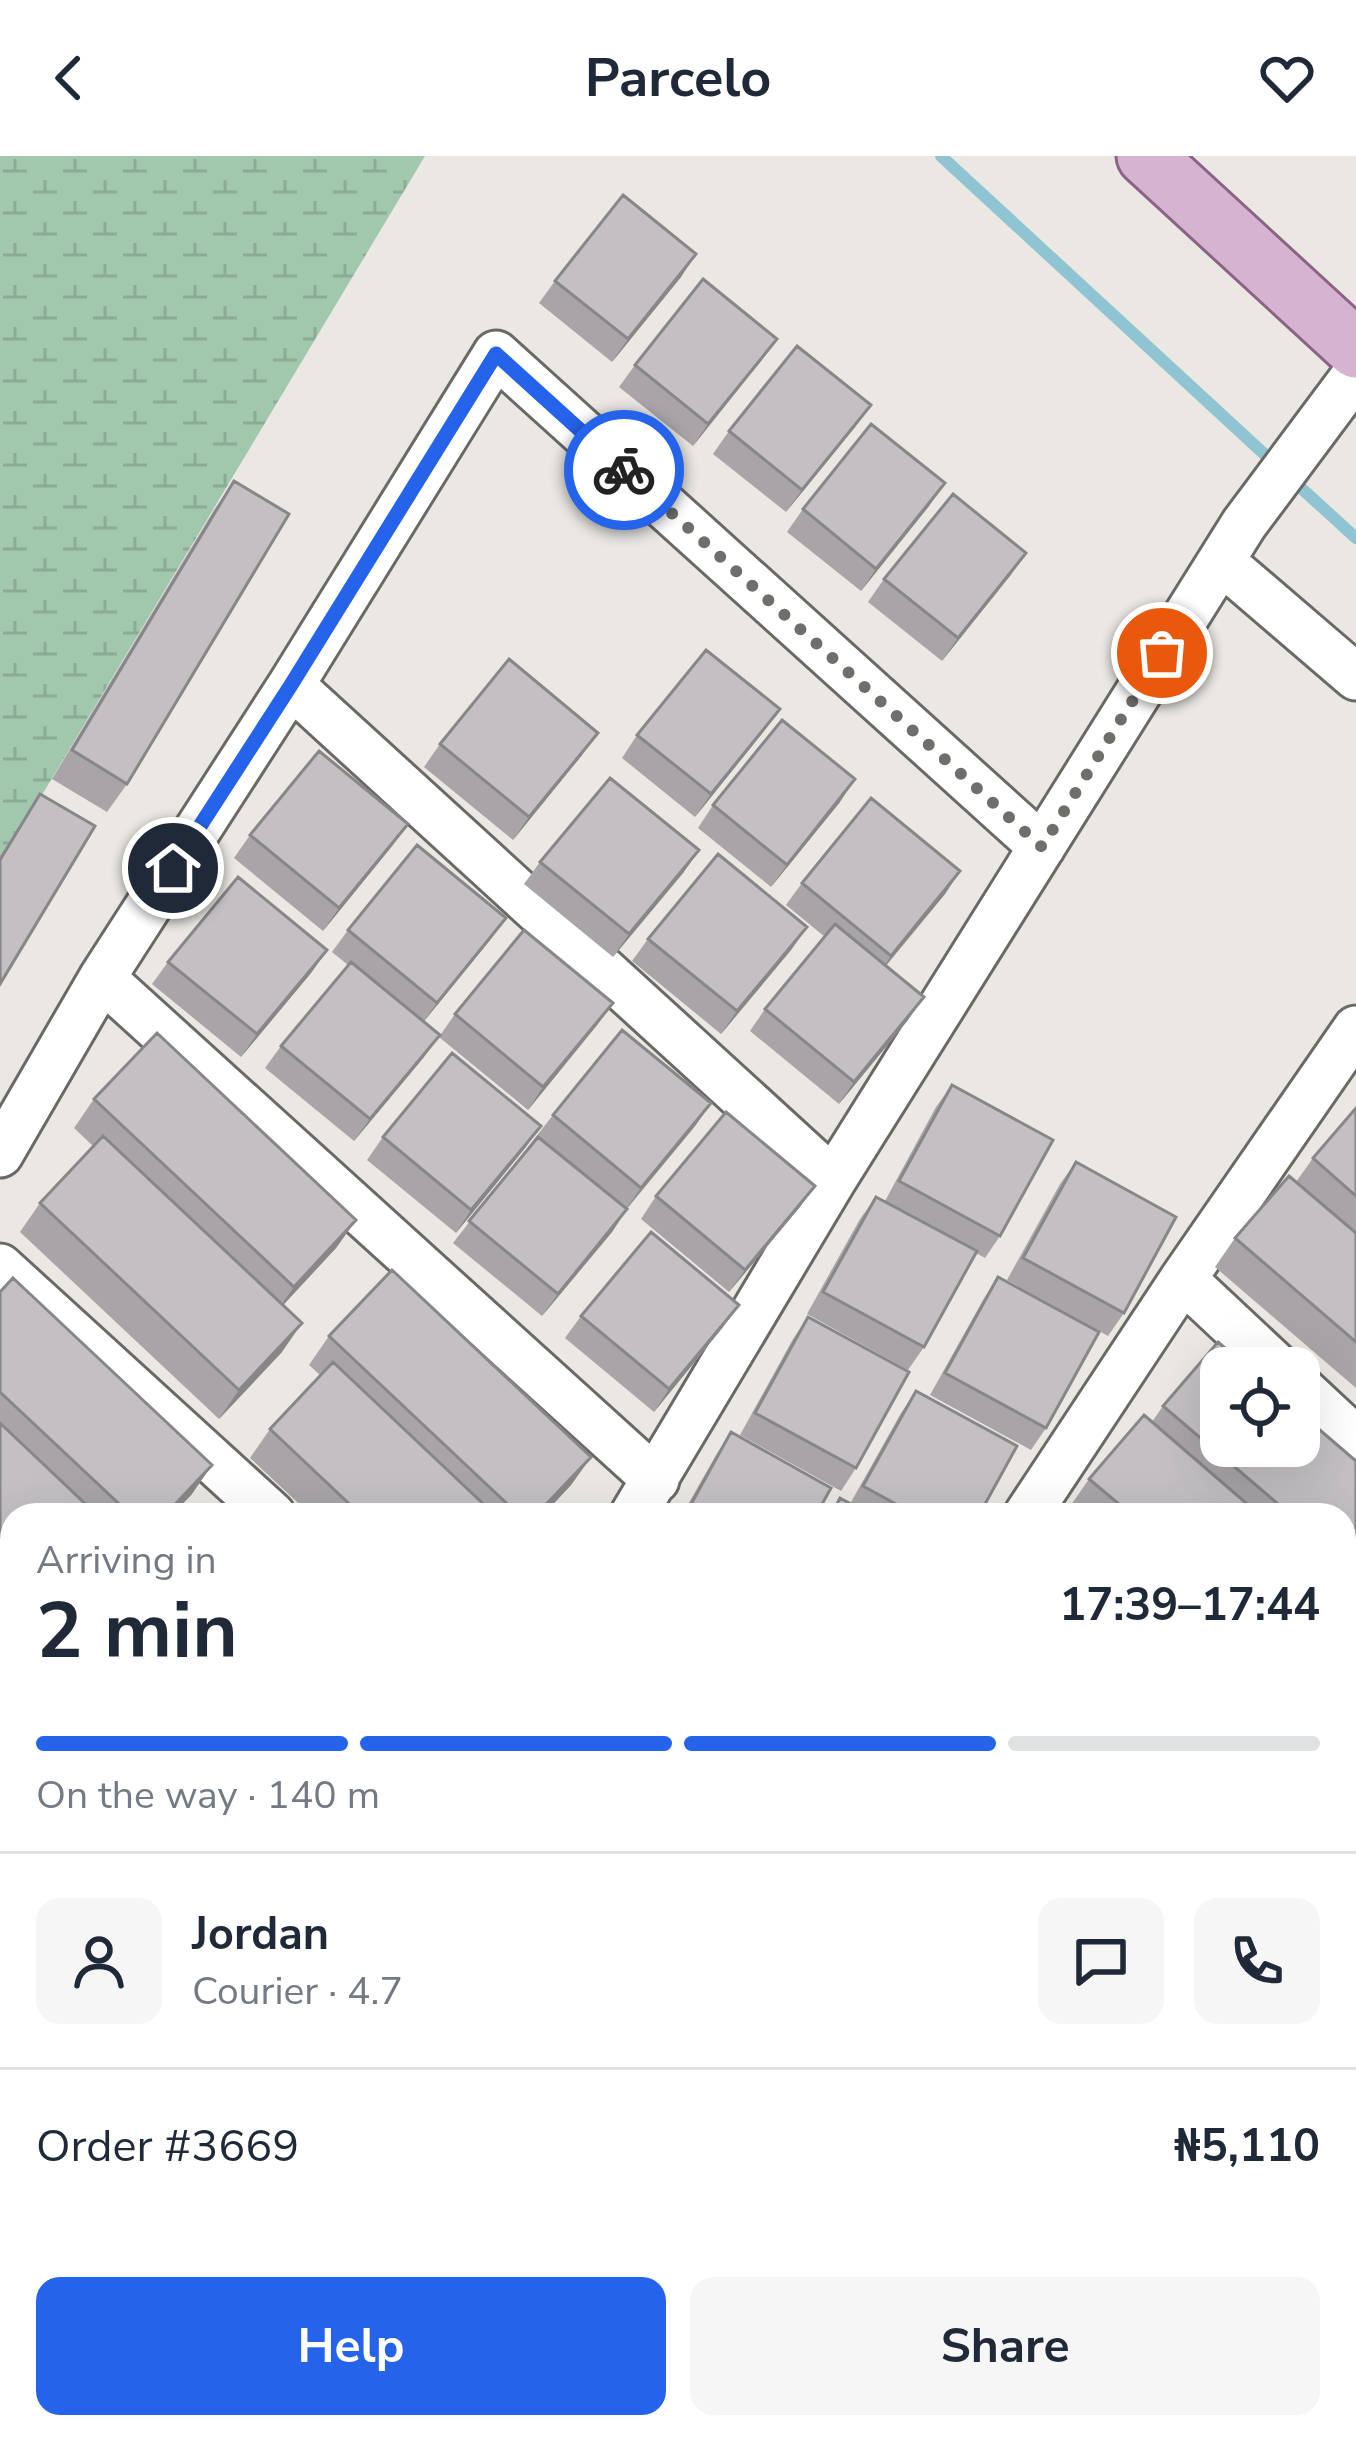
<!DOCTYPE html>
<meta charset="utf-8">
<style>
body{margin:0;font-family:"Nunito Sans",sans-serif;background:#f6f6f7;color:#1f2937;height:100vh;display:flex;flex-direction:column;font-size:45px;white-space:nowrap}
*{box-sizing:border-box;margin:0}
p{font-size:39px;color:#747a83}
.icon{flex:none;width:66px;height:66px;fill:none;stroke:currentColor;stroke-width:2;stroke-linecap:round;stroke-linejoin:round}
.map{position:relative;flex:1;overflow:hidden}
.panel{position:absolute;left:0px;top:1347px;width:1356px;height:936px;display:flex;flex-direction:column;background:#fff;border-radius:36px 36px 0 0;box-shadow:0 12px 48px #0002}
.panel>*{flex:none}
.controls{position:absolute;left:1200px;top:1191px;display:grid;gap:24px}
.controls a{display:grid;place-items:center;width:120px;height:120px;border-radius:24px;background:#fff;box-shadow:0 12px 48px #0002;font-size:60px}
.pin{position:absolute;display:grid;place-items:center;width:102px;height:102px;color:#fff;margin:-51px;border:6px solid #fff;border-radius:50%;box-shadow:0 3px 12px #0007}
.courier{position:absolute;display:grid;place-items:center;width:120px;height:120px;margin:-60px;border:9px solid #2563eb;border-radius:50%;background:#fff;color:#222;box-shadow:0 3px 15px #0007}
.overview em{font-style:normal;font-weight:700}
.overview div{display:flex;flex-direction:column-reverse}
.overview{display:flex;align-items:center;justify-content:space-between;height:204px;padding:0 36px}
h1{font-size:78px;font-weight:700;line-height:90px}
.bar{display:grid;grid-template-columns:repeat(4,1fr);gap:18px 12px;align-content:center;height:144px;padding:0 36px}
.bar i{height:15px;border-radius:9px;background:#e0e1e3}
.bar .current{background:#2563eb}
.bar p{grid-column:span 4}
.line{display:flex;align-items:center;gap:30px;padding:0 36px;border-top:3px solid #e0e1e3}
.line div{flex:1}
.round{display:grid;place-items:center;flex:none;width:126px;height:126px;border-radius:24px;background:#f6f6f7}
.cta{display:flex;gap:24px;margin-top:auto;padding:24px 36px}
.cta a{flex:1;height:138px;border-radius:24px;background:#2563eb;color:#fff;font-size:48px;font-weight:700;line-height:138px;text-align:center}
.cta a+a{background:#f6f6f7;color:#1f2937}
header{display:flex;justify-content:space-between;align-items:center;height:156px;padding:0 36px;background:#fff;font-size:54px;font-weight:700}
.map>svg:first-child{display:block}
</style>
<header><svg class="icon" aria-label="back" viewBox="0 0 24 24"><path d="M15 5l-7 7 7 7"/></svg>Parcelo<svg class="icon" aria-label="heart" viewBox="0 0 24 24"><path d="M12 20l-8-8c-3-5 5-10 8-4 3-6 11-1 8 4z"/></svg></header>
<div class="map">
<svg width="1356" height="2283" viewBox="0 0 1356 2283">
<defs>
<pattern id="wetland-marsh" width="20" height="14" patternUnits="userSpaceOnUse" patternTransform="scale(3)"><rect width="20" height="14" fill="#a1c7ac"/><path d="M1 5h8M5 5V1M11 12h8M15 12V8" fill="none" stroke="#8bab94"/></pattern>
</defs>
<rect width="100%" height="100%" fill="#ebe8e3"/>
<path fill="url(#wetland-marsh)" d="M0 0H425L0 709Z
M1356 1824V2283H830L844 2271H1344V1835Z"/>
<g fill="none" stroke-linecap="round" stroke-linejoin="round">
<path stroke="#8fc5d2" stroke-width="12" d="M941 0 1275 308
M1290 322 1356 382"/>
<g stroke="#6b6965" stroke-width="51">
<path id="minor" d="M1222 406 1356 521
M291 529 833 1024
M102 822 656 1324
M0 998 102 822 291 529 496 198 1042 691
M0 1111 272 1359
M1183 1123 1278 1212
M1299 1231 1356 1284
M633 1359 833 1024 1244 368 1356 218
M1027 1359 1183 1123 1356 873
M1344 1619 1356 1629
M0 1880 12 1891
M36 2283 44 2271
M434 2283 442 2271"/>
</g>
<g stroke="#8a6483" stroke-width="63">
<path id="major" d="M1146 0 1356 193"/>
</g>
<use href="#minor" stroke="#fff" stroke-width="45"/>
<use href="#major" stroke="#d6b3d1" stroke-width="57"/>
</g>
<path fill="#a8a4a8" d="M681 121 612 206 539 147 555 125Z
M777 183 693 290 619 231 635 209Z
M855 271 786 356 713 298 729 275Z
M234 325 127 628 107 656 52 623 214 354Z
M929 350 861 435 787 376 803 353Z
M1026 397 942 505 868 446 884 423Z
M764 575 695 661 622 602 637 579Z
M440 588 582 599 513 684 424 611Z
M40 638 0 828V700Z
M840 646 771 731 698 672 713 649Z
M408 668 392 690 323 775 234 702 250 679Z
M699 694 683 717 613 801 524 728 540 706Z
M960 715 945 738 886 810 908 864 839 948 750 875 765 853 825 781 786 749 802 727Z
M807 771 791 794 721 878 632 805 648 783Z
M348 774 490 784 424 865V901L354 985 265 912 281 890 348 809 332 796Z
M327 794 311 817 241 901 152 828 168 806Z
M613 847 597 869 528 954 439 881 455 858Z
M952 929 1000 1080 985 1102 976 1097 924 1191 908 1214 807 1158 860 1063 876 1041 885 1045 936 951Z
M94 943 356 1064 336 1092 283 1149 282 1196 219 1263 20 1076 40 1047 93 990 74 972Z
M711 947 695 970 627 1053 612 1076 542 1160 453 1087 553 959Z
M1356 952V1232L1215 1111 1235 1082 1296 1026 1313 1002Z
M541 970 525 992 456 1077 367 1004 383 981Z
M1076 1006 1124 1157 1108 1180 1007 1124 1060 1028Z
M815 1030 799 1052 729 1136 641 1063 656 1040Z
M998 1121 1046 1272 1031 1294 930 1239 983 1144Z
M0 1136 192 1338 172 1359H12V1452L0 1441Z
M581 1160 723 1171 654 1256 565 1182Z
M808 1161 856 1312 841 1335 740 1279 793 1183Z
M329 1180 591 1301 571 1329 543 1359H311L250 1302 270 1273 320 1219 309 1209Z
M1218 1186 1248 1212H1221V1290H1299V1256L1356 1305V1381L1344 1395V1359H1078L1069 1352 1089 1323 1144 1259 1152 1266 1163 1250Z
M916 1235 979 1359H829L840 1342 850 1348 901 1257Z
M731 1276 816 1359H682L716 1299Z
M1356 1420V1598L1344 1588V1450L1352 1440 1346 1435Z
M12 1685V1838L0 1827V1698Z
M0 2054 12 2064V2182L0 2196Z
M247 2271H399L393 2283H240Z
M482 2271H605L619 2283H474Z
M629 2271H769L760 2283H643Z"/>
<path fill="#888688" d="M696 98 681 121 612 206 628 183Z
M777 183 761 205 693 290 708 268Z
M871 249 855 271 786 356 802 334Z
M945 327 929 350 861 435 876 413Z
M1026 397 1010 420 942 505 958 482Z
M780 553 764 575 695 661 711 638Z
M598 577 582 599 513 684 529 661Z
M855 623 840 646 771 731 787 709Z
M408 668 392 690 323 775 339 752Z
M699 694 683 717 613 801 629 778Z
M960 715 945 738 875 822 891 800Z
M506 762 490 784 421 869 437 847Z
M807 771 791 794 721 878 737 855Z
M327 794 311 817 241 901 257 878Z
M924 841 908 864 839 948 854 926Z
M613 847 597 869 528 954 543 931Z
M440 879 424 901 354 985 370 963Z
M711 947 695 970 625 1054 641 1032Z
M541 970 525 992 456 1077 471 1054Z
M815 1030 799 1052 729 1136 745 1114Z
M627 1053 612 1076 542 1160 558 1138Z
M356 1064 336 1092 274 1159 294 1131Z
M739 1149 723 1171 654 1256 669 1233Z
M302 1167 282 1196 219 1263 239 1234Z
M591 1301 571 1329 543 1359H536Z
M212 1309 192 1338 172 1359H165Z
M12 1597V1604L0 1617V1609Z
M12 2176V2182L0 2196V2193Z"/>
<path fill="#c3bfc3" stroke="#888688" stroke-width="3" d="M623 39 696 98 628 183 555 125Z
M703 123 777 183 708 268 635 209Z
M797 190 871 249 802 334 729 275Z
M871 268 945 327 876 413 803 353Z
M234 325 289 358 127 628 72 594Z
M953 338 1026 397 958 482 884 423Z
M706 494 780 553 711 638 637 579Z
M509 503 598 577 529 661 440 588Z
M782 564 855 623 787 709 713 649Z
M319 595 408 668 339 752 250 679Z
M610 622 699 694 629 778 540 706Z
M40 638 95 670 0 828V704Z
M871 642 960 715 891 800 802 727Z
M417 689 506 762 437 847 348 774Z
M718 698 807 771 737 855 648 783Z
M238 721 327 794 257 878 168 806Z
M835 768 924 841 854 926 765 853Z
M524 774 613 847 543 931 455 858Z
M351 806 440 879 370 963 281 890Z
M622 874 711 947 641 1032 553 959Z
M157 877 356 1064 294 1131 94 943Z
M452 897 541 970 471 1054 383 981Z
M952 929 1053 984 1000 1080 899 1025Z
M1356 952V1040L1313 1002Z
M726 956 815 1030 745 1114 656 1040Z
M103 980 302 1167 239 1234 40 1047Z
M538 981 627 1053 558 1138 469 1065Z
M1076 1006 1176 1061 1124 1157 1023 1102Z
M1289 1020 1356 1077V1186L1235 1082Z
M876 1041 977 1095 924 1191 823 1136Z
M651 1076 739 1149 669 1233 581 1160Z
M392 1114 591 1301 536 1359H519L329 1180Z
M998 1121 1099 1176 1046 1272 945 1217Z
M13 1122 212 1309 165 1359H131L0 1236V1136Z
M808 1161 909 1216 856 1312 755 1257Z
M1218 1186 1248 1212H1221V1290H1299V1256L1356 1305V1376L1344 1390V1359H1291L1163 1250Z
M333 1206 495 1359H361L270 1273Z
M916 1235 1017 1290 979 1359H916L863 1330Z
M1144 1259 1260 1359H1132L1089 1323Z
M0 1267 97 1359H12V1404L0 1393Z
M731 1276 831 1332 816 1359H685Z
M840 1342 871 1359H831Z
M1353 1439 1356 1442V1552L1344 1542V1450Z
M0 1482 12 1493V1597L1 1608Z
M1344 1655 1356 1664V1719L1344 1734Z
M12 1685V1791L0 1780V1698Z
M0 2054 12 2064V2176L0 2166Z
M88 2271H220L213 2283H82Z
M250 2271H309L330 2283H244Z
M324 2271H399L393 2283H346Z
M490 2271H605L619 2283H504Z
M683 2271H765L755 2283H697Z"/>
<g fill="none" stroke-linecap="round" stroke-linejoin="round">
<path stroke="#706e6b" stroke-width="12" stroke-dasharray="0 21.6" d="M624 314 1042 691 1162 497"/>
<path stroke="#2563eb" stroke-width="15" d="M173 712 291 529 496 198 624 314"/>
</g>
</svg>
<div class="controls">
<a><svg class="icon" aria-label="locate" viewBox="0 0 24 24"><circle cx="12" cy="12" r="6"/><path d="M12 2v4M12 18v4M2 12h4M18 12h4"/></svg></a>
</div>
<div class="pin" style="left:1162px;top:497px;background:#ea580c"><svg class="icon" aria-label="bag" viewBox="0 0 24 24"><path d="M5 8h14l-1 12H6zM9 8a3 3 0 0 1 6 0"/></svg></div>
<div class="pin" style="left:173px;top:712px;background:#1f2937"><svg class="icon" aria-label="home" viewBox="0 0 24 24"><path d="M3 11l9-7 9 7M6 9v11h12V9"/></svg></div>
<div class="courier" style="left:624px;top:314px"><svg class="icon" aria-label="bike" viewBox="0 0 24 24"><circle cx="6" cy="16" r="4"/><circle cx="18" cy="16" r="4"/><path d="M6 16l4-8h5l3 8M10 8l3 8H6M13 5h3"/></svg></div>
<section class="panel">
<div class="overview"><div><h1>2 min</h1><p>Arriving in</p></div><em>17:39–17:44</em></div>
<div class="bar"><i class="current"></i><i class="current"></i><i class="current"></i><i></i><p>On the way · 140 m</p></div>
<div class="line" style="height:216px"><a class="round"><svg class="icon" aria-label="person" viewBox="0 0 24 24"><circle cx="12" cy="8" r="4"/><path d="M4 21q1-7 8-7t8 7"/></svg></a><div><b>Jordan</b><p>Courier · 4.7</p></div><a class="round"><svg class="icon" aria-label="chat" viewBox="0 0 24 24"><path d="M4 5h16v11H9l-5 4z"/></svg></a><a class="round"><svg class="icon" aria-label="phone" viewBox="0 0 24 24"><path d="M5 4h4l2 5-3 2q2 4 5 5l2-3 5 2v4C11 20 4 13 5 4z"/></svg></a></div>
<div class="line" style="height:156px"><div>Order #3669</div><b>₦5,110</b></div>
<div class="cta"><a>Help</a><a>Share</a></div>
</section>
</div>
